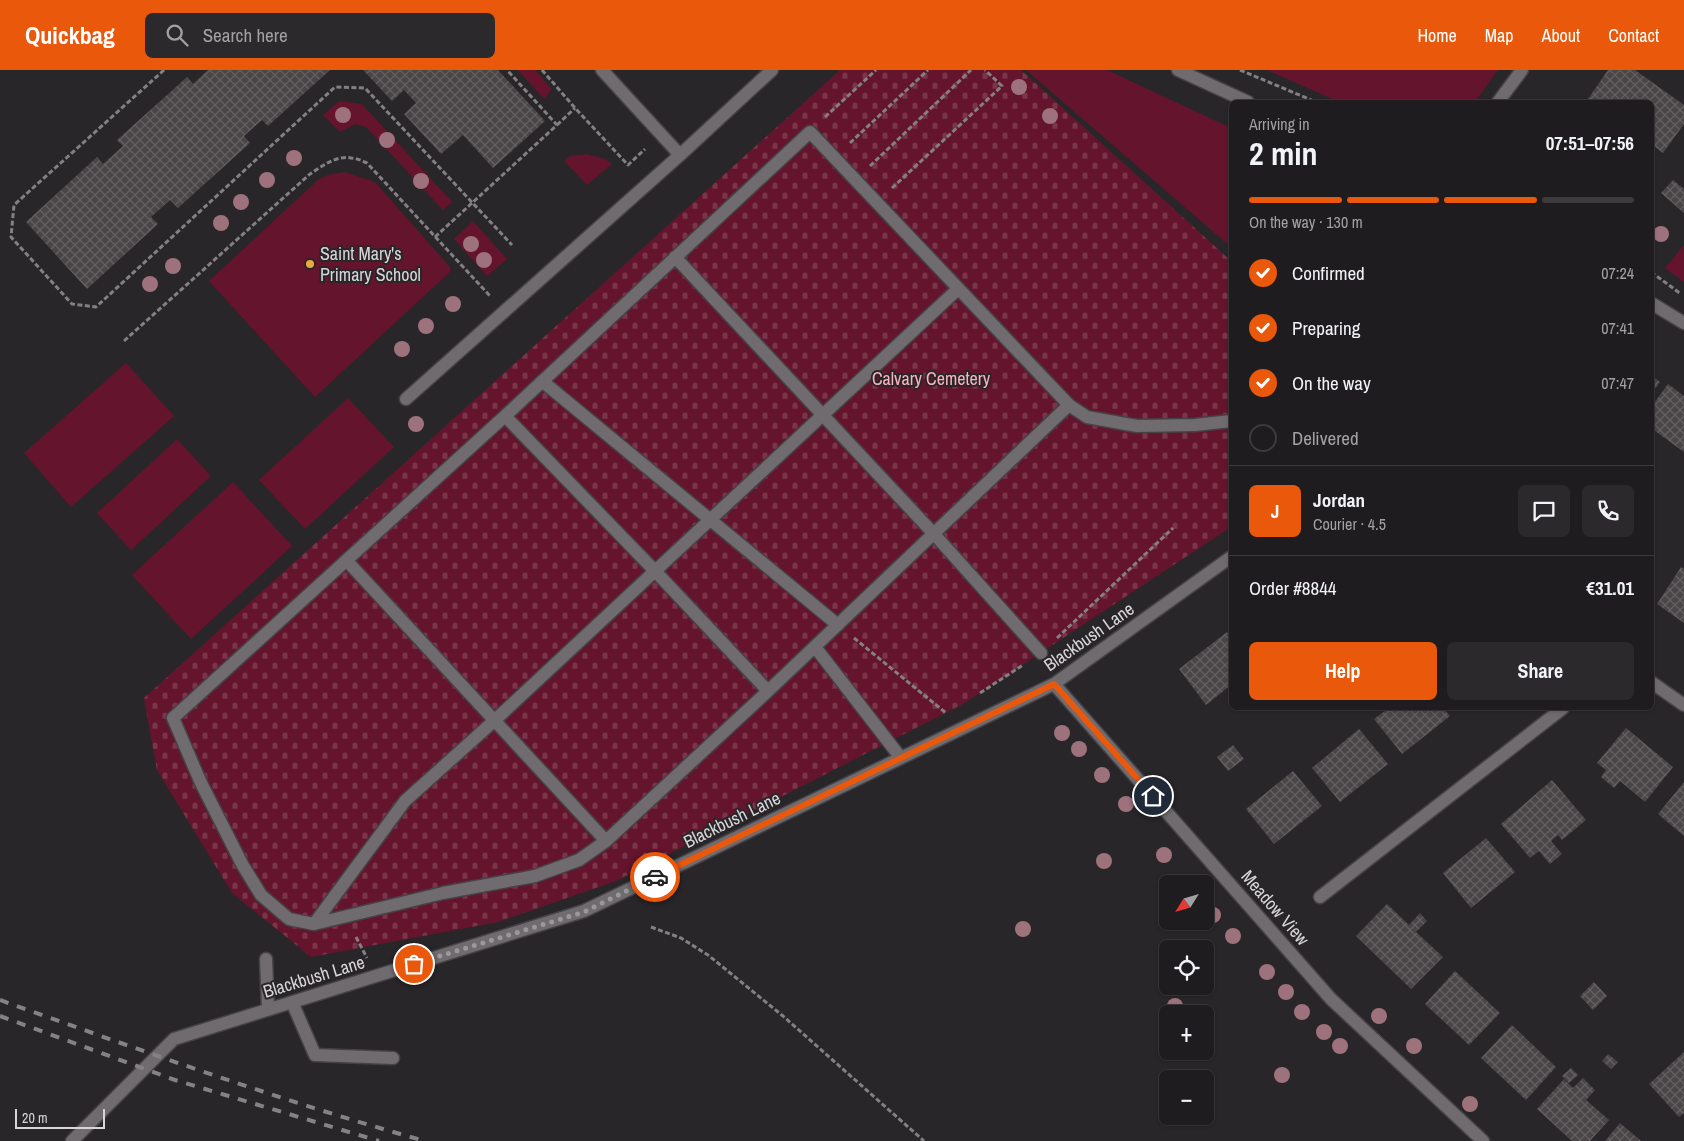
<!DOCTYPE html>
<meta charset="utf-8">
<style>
body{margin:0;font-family:"Archivo Narrow",sans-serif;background:#2c292c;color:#f1f3f6;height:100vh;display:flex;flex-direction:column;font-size:19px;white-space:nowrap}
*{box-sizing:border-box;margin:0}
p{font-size:16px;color:#a1a1a4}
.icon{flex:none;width:28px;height:28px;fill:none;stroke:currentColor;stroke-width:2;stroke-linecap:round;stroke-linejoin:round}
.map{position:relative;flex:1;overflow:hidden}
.side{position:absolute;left:1229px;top:30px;width:425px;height:610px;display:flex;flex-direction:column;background:#1f1c1f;border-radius:8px;box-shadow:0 1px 4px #0004,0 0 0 1px #3c3a3d}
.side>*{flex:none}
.needle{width:32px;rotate:233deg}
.buttons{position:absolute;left:1159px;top:805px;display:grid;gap:10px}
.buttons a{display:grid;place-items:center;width:55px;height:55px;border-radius:8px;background:#1f1c1f;box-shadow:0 1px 4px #0004,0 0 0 1px #3c3a3d;font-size:25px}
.scale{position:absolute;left:15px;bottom:12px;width:90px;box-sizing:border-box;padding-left:5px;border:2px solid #d7d5d7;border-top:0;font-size:14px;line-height:18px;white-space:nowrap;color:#d7d5d7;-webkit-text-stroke:4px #292629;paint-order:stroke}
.pin{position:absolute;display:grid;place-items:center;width:42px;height:42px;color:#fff;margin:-21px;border:2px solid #fff;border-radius:50%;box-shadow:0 1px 5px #0007}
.courier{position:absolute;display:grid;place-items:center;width:50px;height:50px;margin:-25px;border:4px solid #ea580c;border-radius:50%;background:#fff;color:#222;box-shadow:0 1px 6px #0007}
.summary em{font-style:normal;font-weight:700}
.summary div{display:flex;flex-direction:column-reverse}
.summary{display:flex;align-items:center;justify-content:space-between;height:85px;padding:0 20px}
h1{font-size:32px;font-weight:700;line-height:38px}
.bar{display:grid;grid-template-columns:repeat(4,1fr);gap:8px 5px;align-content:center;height:60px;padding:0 20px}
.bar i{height:6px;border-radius:4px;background:#3c3a3d}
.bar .selected{background:#ea580c}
.bar p{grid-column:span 4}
.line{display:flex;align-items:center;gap:12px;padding:0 20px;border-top:1px solid #3c3a3d}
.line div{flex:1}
.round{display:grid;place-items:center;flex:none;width:52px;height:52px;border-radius:8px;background:#2c292c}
ol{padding:0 20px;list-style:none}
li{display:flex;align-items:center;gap:15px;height:55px}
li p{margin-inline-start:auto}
li .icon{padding:5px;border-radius:50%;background:#ea580c;color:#fff;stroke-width:4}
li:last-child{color:#a1a1a4}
li i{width:28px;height:28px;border:2px solid #3c3a3d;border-radius:50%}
.button{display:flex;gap:10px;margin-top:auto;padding:10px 20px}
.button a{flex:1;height:58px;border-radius:8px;background:#ea580c;color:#fff;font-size:20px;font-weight:700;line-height:58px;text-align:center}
.button a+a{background:#2c292c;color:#f1f3f6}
header{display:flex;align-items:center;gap:30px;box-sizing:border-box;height:70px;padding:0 25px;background:#ea580c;color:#fff}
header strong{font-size:24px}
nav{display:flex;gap:28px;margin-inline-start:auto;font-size:18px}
.search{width:350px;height:45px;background:#2c292c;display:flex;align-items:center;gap:12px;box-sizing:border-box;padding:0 18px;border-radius:8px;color:#a1a1a4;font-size:19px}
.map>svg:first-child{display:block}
</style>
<header>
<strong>Quickbag</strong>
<div class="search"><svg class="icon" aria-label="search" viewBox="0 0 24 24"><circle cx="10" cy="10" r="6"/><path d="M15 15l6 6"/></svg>Search here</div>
<nav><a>Home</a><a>Map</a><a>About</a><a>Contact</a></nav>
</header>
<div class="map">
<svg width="1684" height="1071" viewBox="0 0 1684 1071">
<defs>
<pattern id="cemetery-stones" width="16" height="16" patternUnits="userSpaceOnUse" patternTransform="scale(1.25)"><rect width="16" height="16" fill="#65142d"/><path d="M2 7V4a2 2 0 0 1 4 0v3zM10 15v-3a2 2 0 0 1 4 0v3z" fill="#7a354b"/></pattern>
<pattern id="building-cross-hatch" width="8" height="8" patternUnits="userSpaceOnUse" patternTransform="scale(1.25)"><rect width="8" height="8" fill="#4a4648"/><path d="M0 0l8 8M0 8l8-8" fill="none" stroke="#636062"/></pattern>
</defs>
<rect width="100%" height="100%" fill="#292629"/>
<path fill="#65142d" d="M518 0H535L552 19 544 29Z
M1026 0H1107L1231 58V177Z
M1267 0H1498L1475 32H1339Z
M339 31 362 34 452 132 443 140 366 57 355 54 340 62 323 45Z
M587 84 605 89 612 94 587 115 564 91 570 86Z
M344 102 375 112 450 197 451 201 315 327 209 211 319 109 328 105Z
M473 151 507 189 487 206 454 169Z
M1684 175V212L1665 198Z
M126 293 174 346 71 437 24 383Z
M348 328 394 377 305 459 259 410Z
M177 369 211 406 131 480 97 443Z
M233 412 292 476 191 569 132 505Z"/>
<path fill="url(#cemetery-stones)" d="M840 0H1021L1231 191V457L963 634 616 811 498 852 311 887 232 823 157 700 144 628Z"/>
<path fill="url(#building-cross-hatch)" d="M208 0H330L268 56 262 50 244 66 250 73 178 138 170 130 151 147 158 154 87 219 26 152 97 87 103 94 123 76 117 70 187 7 193 14Z
M363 0H498L545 51 493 98 463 65 441 84 404 44 416 33 404 20 392 31Z
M1608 0H1635L1684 35V54L1663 83 1651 74V32H1592L1588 29Z
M1673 110 1684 119V143L1661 123Z
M1651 305 1660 312 1651 324Z
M1668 314 1684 326V382L1651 358V337Z
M1681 497 1684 499V553L1657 534Z
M1227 562 1231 568V615L1206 635 1179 599Z
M1389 638H1443L1450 646 1402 684 1374 649Z
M1626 658 1673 697 1645 732 1620 711 1614 718 1601 707 1606 700 1597 693Z
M1359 659 1388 694 1340 732 1312 698Z
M1233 675 1244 689 1228 701 1217 687Z
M1293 701 1322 736 1274 774 1246 739Z
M1552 710 1586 750 1562 770 1558 765 1551 771 1562 784 1550 794 1539 781 1530 788 1501 754Z
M1684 712V766L1658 744Z
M1486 768 1515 802 1471 838 1443 803Z
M1387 834 1409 855 1420 843 1427 851 1416 862 1443 887 1411 919 1356 866Z
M1455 901 1500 943 1469 975 1425 934Z
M1594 912 1607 926 1593 940 1580 926Z
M1512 955 1556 997 1526 1030 1481 988Z
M1684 982V1043L1679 1047 1649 1014Z
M1608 984 1618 992 1611 999 1602 991Z
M1571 998 1578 1005 1569 1013 1562 1006Z
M1583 1008 1595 1020 1586 1030 1609 1050 1590 1071H1572L1537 1039 1564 1009 1573 1018Z
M1620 1053 1641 1071H1605Z"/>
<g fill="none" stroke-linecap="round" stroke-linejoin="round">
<g stroke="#454245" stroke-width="15">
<path id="minor" d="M1178 0 1248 32
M1498 32 1522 0
M680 85 772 0
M675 187 934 464 1041 583
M1651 233 1684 253
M542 311 838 555
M406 329 680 85 602 0
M1069 335 1087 347 1137 356 1195 355 1231 351
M505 346 810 62 1069 335 768 621 606 771 579 790 535 806 443 823 314 854 289 849 261 825 242 794 201 713 173 648 505 346 655 501 768 621
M347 491 606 771
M815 577 901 688
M1651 612 1684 635
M1054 614 1331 929 1483 1071
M1320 827 1563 638
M314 854 405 731 495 650 958 219
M266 889 268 939
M292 932 315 985 393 988
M72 1071 174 969 584 841 1054 614 1231 487"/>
</g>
<path stroke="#828082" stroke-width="3" stroke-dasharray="5 2.5" stroke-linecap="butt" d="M164 0 14 135 11 167 72 234 96 237 335 17 365 18 512 175
M542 0 575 38 628 95 645 79
M1240 0 1316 32
M825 47 876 0
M557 55 575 38
M850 73 928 0
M870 96 971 0
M892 118 1002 16 985 0
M435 167 557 55 507 0
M1651 202 1681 224
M124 271 310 104C322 96 337 85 351 88 357 88 362 91 367 93L490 226
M854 568 946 643
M1057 568 1173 458
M980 623 1023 595
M651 857 681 868 708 885 783 946 924 1071
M356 867 367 888"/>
<use href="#minor" stroke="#6f6b6f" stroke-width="12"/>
<path stroke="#858285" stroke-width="4" stroke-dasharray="9 9" stroke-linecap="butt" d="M0 930C140 980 281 1031 425 1071
M0 946 175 1010 379 1071"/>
</g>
<g fill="#9e727c">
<circle cx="1019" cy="17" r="8"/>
<circle cx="343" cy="45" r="8"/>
<circle cx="1050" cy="46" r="8"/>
<circle cx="387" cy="70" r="8"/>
<circle cx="294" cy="88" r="8"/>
<circle cx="267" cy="110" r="8"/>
<circle cx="421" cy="111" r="8"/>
<circle cx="241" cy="132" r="8"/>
<circle cx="221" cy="153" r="8"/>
<circle cx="1661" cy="164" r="8"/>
<circle cx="471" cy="174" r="8"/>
<circle cx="484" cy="190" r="8"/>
<circle cx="173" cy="196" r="8"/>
<circle cx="150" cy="214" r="8"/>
<circle cx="453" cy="234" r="8"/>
<circle cx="426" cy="256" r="8"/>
<circle cx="402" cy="279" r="8"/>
<circle cx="416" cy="354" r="8"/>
<circle cx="1062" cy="663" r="8"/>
<circle cx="1079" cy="679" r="8"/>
<circle cx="1102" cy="705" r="8"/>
<circle cx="1126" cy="734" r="8"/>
<circle cx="1164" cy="785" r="8"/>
<circle cx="1104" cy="791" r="8"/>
<circle cx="1213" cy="845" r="8"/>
<circle cx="1023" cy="859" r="8"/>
<circle cx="1233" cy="866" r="8"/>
<circle cx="1267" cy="902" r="8"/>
<circle cx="1286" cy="922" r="8"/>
<circle cx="1175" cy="936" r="8"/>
<circle cx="1302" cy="942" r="8"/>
<circle cx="1379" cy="946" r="8"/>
<circle cx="1324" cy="962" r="8"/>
<circle cx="1340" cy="976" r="8"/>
<circle cx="1414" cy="976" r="8"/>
<circle cx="1282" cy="1005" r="8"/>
<circle cx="1470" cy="1034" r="8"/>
</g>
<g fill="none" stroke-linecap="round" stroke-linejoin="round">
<path stroke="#9a989a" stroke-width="5" stroke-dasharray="0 9" d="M414 894 584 842 655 807"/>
<path stroke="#ea580c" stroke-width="6" d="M655 807 1054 614 1153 726"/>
</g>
<circle fill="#eda83b" stroke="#292629" stroke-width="2" cx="310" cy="194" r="5"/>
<g text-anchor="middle" stroke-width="4" stroke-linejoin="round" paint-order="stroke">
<g font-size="18" fill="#d7d5d7" stroke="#292629" text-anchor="start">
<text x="320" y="190">Saint Mary's<tspan x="320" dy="21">Primary School</tspan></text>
</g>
<g font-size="18" fill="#feb1bf" stroke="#292629">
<text x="931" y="315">Calvary Cemetery</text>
</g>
<g font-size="18" fill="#d7d5d7" stroke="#292629">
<text transform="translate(1089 567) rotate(-35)" y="6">Blackbush Lane</text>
<text transform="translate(732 750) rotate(-26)" y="6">Blackbush Lane</text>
<text transform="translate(1275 838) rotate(49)" y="6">Meadow View</text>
<text transform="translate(314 907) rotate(-17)" y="6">Blackbush Lane</text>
</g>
</g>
</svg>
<div class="buttons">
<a><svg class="needle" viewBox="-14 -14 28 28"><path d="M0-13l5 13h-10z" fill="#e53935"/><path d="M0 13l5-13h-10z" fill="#a1a1a4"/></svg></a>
<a><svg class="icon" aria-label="locate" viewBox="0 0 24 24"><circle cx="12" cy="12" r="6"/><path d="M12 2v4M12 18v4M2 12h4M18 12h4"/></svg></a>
<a>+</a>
<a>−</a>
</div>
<div class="scale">20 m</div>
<div class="pin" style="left:414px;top:894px;background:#ea580c"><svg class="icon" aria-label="bag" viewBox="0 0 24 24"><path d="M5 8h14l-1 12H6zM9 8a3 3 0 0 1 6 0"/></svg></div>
<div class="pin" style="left:1153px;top:726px;background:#1f2937"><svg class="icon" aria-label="home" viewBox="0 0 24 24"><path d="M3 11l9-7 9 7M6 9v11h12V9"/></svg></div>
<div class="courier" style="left:655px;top:807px"><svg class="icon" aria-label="car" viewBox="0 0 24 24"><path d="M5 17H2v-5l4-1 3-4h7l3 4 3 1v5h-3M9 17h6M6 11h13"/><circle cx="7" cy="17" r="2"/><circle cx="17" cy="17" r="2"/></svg></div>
<section class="side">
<div class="summary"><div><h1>2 min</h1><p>Arriving in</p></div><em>07:51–07:56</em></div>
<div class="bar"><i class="selected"></i><i class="selected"></i><i class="selected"></i><i></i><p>On the way · 130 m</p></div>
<ol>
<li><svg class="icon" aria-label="check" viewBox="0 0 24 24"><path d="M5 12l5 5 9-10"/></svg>Confirmed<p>07:24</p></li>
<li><svg class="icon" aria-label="check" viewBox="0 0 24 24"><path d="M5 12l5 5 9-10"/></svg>Preparing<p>07:41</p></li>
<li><svg class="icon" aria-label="check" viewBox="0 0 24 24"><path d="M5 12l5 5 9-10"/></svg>On the way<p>07:47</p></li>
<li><i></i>Delivered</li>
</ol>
<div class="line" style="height:90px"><b class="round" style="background:#ea580c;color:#fff">J</b><div><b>Jordan</b><p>Courier · 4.5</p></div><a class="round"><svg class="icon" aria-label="chat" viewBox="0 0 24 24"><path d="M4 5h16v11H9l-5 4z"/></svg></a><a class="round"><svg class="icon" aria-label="phone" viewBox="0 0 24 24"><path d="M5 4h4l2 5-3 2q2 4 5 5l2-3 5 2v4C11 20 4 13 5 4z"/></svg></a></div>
<div class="line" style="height:65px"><div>Order #8844</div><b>€31.01</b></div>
<div class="button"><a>Help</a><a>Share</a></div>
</section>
</div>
